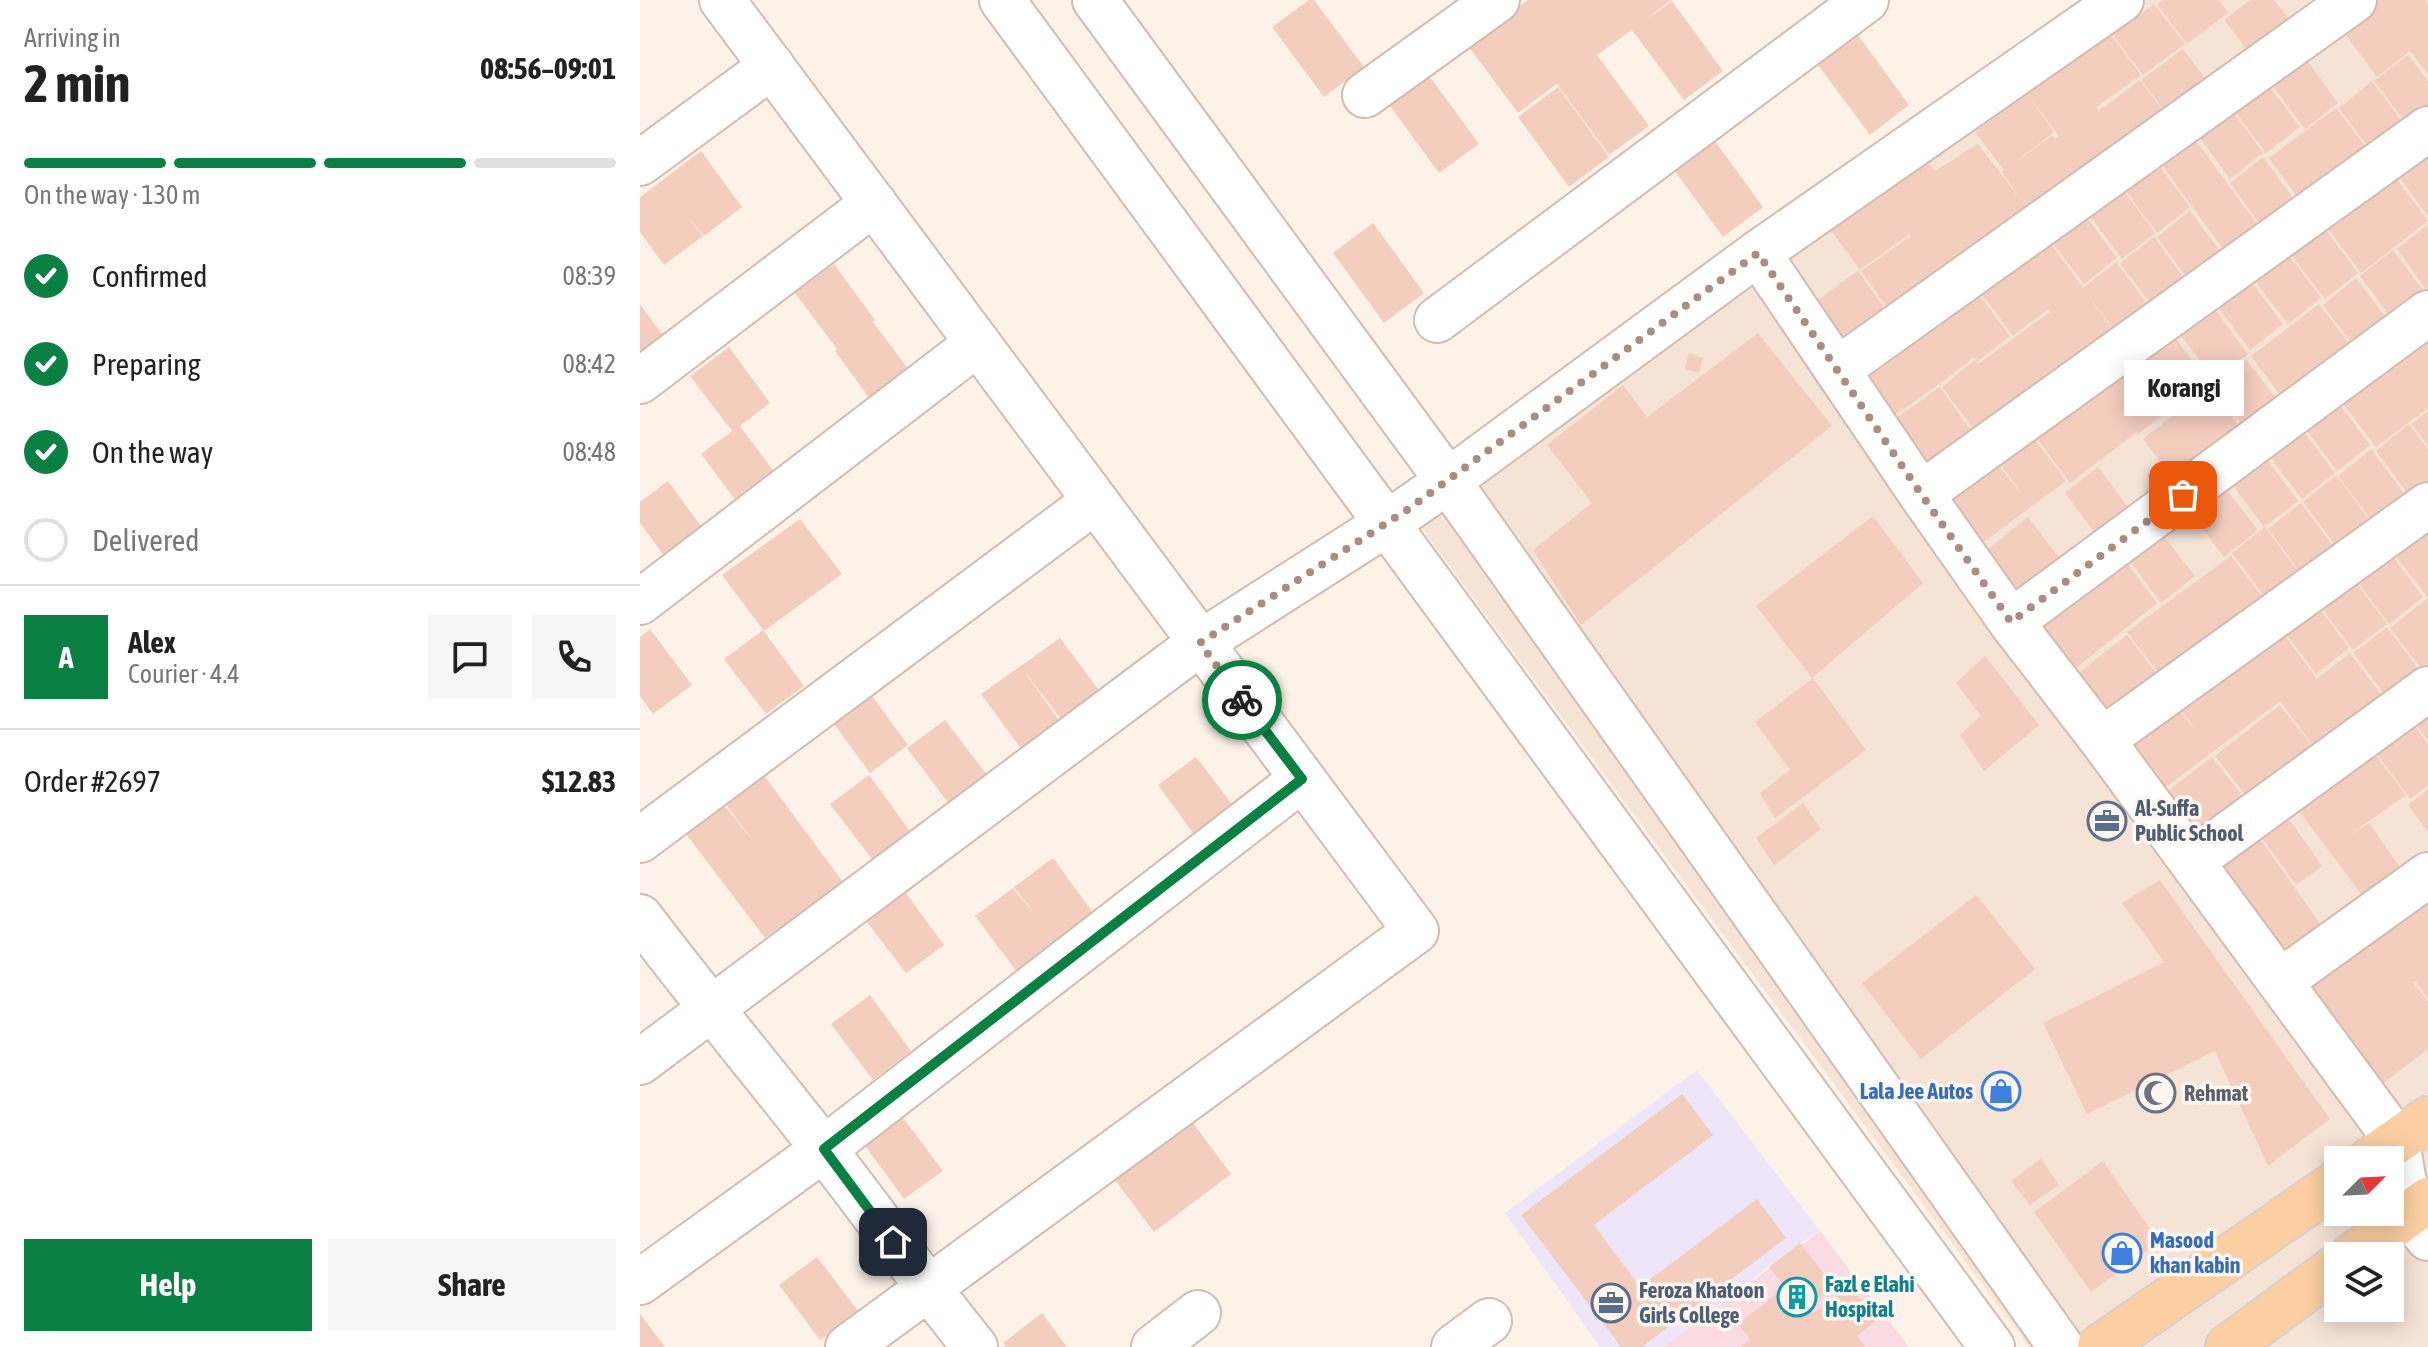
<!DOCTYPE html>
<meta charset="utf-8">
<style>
body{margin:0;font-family:"Asap Condensed",sans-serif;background:#f6f6f6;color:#222;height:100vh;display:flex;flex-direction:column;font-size:30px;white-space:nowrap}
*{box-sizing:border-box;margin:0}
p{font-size:26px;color:#767676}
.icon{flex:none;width:44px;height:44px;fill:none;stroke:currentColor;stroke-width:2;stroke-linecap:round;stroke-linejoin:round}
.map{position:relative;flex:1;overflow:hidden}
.sheet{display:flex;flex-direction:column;background:#fff;width:640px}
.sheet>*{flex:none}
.needle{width:52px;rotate:66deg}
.tools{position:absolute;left:1684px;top:1146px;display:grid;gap:16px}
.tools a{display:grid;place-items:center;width:80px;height:80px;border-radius:0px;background:#fff;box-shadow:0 4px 20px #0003;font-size:40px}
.pin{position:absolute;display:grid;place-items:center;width:68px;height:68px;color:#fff;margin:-34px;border-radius:16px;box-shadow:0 4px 12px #0006}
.courier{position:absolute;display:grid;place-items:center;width:80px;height:80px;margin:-40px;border:6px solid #0b8043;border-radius:50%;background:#fff;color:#222;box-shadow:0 2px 10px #0007}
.bubble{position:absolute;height:56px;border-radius:0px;background:#fff;box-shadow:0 4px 20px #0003;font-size:26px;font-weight:700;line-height:56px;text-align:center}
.summary em{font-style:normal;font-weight:700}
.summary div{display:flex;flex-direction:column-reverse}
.summary{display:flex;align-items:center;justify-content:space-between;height:136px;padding:0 24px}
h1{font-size:52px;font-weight:700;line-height:60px}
.bar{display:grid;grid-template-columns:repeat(4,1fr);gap:12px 8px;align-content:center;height:96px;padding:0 24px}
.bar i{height:10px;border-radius:6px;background:#e0e0e0}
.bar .on{background:#0b8043}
.bar p{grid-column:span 4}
.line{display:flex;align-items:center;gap:20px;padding:0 24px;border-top:2px solid #e0e0e0}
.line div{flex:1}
.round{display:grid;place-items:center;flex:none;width:84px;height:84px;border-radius:0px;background:#f6f6f6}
ol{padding:0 24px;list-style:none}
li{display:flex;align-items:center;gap:24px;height:88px}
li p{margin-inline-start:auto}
li .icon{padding:8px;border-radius:50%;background:#0b8043;color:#fff;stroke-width:4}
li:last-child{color:#767676}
li i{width:44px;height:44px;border:4px solid #e0e0e0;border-radius:50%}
.cta{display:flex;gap:16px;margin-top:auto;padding:16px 24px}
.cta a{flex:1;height:92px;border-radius:0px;background:#0b8043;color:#fff;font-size:32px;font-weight:700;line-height:92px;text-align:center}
.cta a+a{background:#f6f6f6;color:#222}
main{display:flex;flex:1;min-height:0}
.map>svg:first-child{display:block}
</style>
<main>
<section class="sheet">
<div class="summary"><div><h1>2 min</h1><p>Arriving in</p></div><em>08:56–09:01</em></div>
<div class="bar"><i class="on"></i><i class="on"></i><i class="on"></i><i></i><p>On the way · 130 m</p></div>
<ol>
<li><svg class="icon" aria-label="check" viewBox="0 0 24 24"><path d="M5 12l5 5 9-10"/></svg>Confirmed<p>08:39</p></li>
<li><svg class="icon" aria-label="check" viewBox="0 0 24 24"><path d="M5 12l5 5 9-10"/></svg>Preparing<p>08:42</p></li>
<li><svg class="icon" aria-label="check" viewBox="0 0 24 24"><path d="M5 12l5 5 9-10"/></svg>On the way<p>08:48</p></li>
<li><i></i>Delivered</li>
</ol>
<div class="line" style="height:144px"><b class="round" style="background:#0b8043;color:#fff">A</b><div><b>Alex</b><p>Courier · 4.4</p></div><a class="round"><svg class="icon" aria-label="chat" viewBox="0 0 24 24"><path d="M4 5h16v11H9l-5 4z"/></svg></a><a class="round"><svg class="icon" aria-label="phone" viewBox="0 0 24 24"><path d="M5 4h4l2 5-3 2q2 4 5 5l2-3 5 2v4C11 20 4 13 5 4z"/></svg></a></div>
<div class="line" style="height:104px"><div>Order #2697</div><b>$12.83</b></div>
<div class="cta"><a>Help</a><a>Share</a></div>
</section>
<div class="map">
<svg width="1788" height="1347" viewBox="0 0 1788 1347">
<rect width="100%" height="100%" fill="#fdf2e8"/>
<path fill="#f5e3d6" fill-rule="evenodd" d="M1482 0H1788V1347H1389L772 515ZM1698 1160H1750V1212H1698ZM1698 1256H1750V1308H1698Z"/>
<path fill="#efe5f9" d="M1057 1070 1180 1231 1160 1243 1023 1347H960L865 1213Z"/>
<path fill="#fbdbe3" d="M1180 1231 1269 1347H1023Z"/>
<path fill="#f3cebf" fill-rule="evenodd" d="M669 0H674L724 67 684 97 632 27Z
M888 0H1031L1005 20 1032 1 1083 71 1044 100 992 30 957 55 1009 126 969 155 917 84 878 113 826 43Z
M1522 0H1579L1588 13 1547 44 1517 4Z
M1610 0H1634L1656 28 1615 60 1584 20Z
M1739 0H1785L1788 4V74L1770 51 1737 77 1702 30Z
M1514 4 1545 44 1503 75 1473 35Z
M1218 35 1269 105 1230 135 1178 65Z
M1471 35 1501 75 1456 107 1459 111 1500 80 1530 120 1256 320 1221 271 1271 236 1269 234 1220 270 1184 221 1234 185 1242 195 1286 161 1295 171 1338 144 1381 200 1362 172 1364 170 1335 132ZM1391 99 1419 136 1415 139 1412 136 1375 162 1414 132Z
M1543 49 1573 89 1532 121 1501 80Z
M1663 55 1698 103 1665 129 1629 81Z
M1768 55 1788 81V114L1770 128 1734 81Z
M788 74 839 144 799 173 748 103Z
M1625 80 1660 127 1626 153 1591 106Z
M1732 81 1767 128 1734 155 1699 108Z
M918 87 969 157 929 187 878 117Z
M1588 105 1623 153 1590 179 1555 131Z
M1696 108 1732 155 1664 206 1629 158Z
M1552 135 1622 231 1589 257 1519 161Z
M1072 137 1123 207 1083 237 1032 167Z
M1788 147V216L1756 173Z
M61 151 102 207 64 236 47 216 63 236 24 265 0 232V197Z
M1623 157 1658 205 1625 231 1590 183Z
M1515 160 1550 207 1517 233 1482 186Z
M1752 173 1788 221 1721 273 1686 226Z
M1480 186 1515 233 1482 259 1447 212Z
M1442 211 1477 258 1444 284 1408 237Z
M1550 211 1585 258 1552 285 1517 237Z
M733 223 784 293 744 323 693 253Z
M1788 224V292L1757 249Z
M1682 225 1718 273 1685 299 1649 252Z
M1514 237 1549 285 1516 311 1480 263Z
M1407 238 1476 334 1337 434 1302 387 1335 360 1338 364 1410 312 1408 309 1373 336 1338 289Z
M1753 250 1788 297 1755 323 1720 276Z
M1646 251 1681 298 1648 324 1612 277Z
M1476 262 1511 309 1478 335 1443 288Z
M194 264 235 320 233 322 275 378 236 407 195 351 197 349 155 293Z
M1218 271 1253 320 1202 356 1168 307Z
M1608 277 1643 324 1610 350 1575 303Z
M1716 278 1752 326 1718 352 1683 305Z
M1335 289 1370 336 1337 362 1334 357 1300 384 1295 377 1299 384 1248 420 1213 371Z
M0 304 30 345 0 368Z
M1679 304 1715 351 1646 403 1611 356Z
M1573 307 1608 354 1575 380 1539 333Z
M1118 333 1192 426 941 625 893 550 952 503 907 445 983 385 1007 417Z
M1788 334V408L1736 447 1700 400Z
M1533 335 1568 382 1535 409 1500 361Z
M89 347 130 403 100 426 141 481 103 510 61 454 92 431 50 376Z
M1049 353 1063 358 1059 373 1045 369Z
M1606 359 1642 406 1609 432 1573 385Z
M1496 361 1532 408 1498 434 1497 432 1430 483 1395 436Z
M1570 386 1605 434 1538 486 1503 439Z
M1300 387 1335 436 1284 472 1249 423Z
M1695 398 1730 445 1697 471 1662 424Z
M1788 411V446L1772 424Z
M1769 424 1788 449V485L1771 498 1736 451Z
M1659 426 1695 473 1662 499 1626 452Z
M1390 433 1426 481 1337 547 1300 501 1354 459 1385 499 1357 459Z
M1731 449 1766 496 1733 523 1698 476Z
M1623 454 1658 501 1624 527 1589 480Z
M1458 467 1493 514 1460 540 1425 493Z
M1696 475 1731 522 1698 549 1663 502Z
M28 481 69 537 31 565 0 523V502Z
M1582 484 1618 530 1584 557 1549 510Z
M1661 503 1696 550 1663 576 1628 529Z
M1233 516 1283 583 1172 678 1116 606Z
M1388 517 1424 564 1371 606 1335 559Z
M160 519 202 574 124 631 82 575Z
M1625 527 1660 574 1627 600 1592 553Z
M1788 528V673L1786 675 1750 628 1788 598 1751 550Z
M1519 530 1555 576 1521 603 1486 556Z
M1748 550 1783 597 1749 624 1714 577Z
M1482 556 1517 603 1431 672 1396 625Z
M1591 556 1627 603 1523 679 1487 632Z
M1712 577 1747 624 1713 650 1678 603Z
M1674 601 1709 648 1676 674 1641 627Z
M1747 627 1782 674 1749 700 1713 653Z
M10 629 52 685 13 714 0 696V637Z
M1640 629 1677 679 1710 653 1745 700 1677 751 1640 701 1518 793 1481 747 1535 705 1555 730 1538 705Z
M123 630 164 686 126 714 84 659Z
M1487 635 1523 682 1470 724 1433 677Z
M420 638 461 693 423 722 384 671 420 722 382 750 341 694Z
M1345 656 1399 725 1344 771 1320 735 1341 716 1316 683Z
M1173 678 1226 750 1135 818 1120 793 1150 770 1115 722Z
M227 689 268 745 230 773 189 717Z
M1640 705 1676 751 1611 802 1575 756Z
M1788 708V741L1773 720Z
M305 720 347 775 309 804 267 748Z
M1773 723 1788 744V785L1770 799 1735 751Z
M1730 748 1766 795 1708 836 1729 823 1769 880 1731 907 1654 804Z
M556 757 598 812 559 841 518 785Z
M1572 757 1608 803 1555 846 1519 798Z
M120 770 203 882 125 938 43 830 81 801 112 840 82 799Z
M229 775 270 831 232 859 190 804Z
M1788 789V832L1768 805Z
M1163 803 1181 829 1134 865 1116 838Z
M1642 809 1682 866 1656 885 1615 828Z
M1613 829 1688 935 1643 969 1567 863Z
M413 858 454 914 377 972 335 916 373 888 396 916 374 887Z
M1520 880 1690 1119 1628 1166 1575 1051 1447 1114 1403 1023 1524 962 1482 903Z
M1788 884V999L1775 981 1773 982 1788 1002V1049L1741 1085 1704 1035 1707 1033 1669 982Z
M263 889 304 945 266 973 224 918Z
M1336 895 1395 969 1281 1059 1222 983Z
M230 995 271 1051 233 1080 191 1024Z
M1042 1094 1073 1135 954 1225 1000 1287 1117 1199 1146 1238 1002 1347H981L881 1215Z
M261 1115 303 1171 264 1199 223 1143Z
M550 1119 591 1174 514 1232 472 1176Z
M1401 1159 1419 1185 1390 1205 1371 1181Z
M1463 1161 1519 1242 1451 1292 1394 1212Z
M1160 1243 1194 1286 1169 1307 1174 1313 1209 1285 1237 1320 1217 1336 1226 1347H1100L1110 1339 1098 1324 1145 1287 1129 1267Z
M177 1257 219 1312 180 1340 139 1285Z
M402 1313 427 1347H366L363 1343Z
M0 1314 25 1347H0Z"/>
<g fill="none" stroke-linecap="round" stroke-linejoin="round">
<g stroke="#d2bbb0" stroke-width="48">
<path id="minor" d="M82 0 776 931 208 1347
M362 0 1352 1347
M455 0 808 481 1421 1347
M725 95 857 0
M0 163 132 66
M1118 253 1281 494 1371 622 1462 740 1757 1141 1769 1214 1788 1238
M797 320 1226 0
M1197 370 1714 0
M0 381 234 203
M1281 494 1788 129
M0 602 338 343
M1371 622 1788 313
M1462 740 1788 505
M0 840 455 501
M1552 861 1788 689
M0 917C59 995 122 1070 182 1147 234 1213 282 1282 335 1347
M1641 981 1788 875
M0 1062 560 643 746 524 808 481 1118 253 1481 0
M0 1282 184 1149 662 779
M514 1347 558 1313
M814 1347 849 1321"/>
</g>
<g stroke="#d9d0cd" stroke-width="48">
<path id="major" d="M1730 1160 1788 1119
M1712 1256 1788 1200
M1460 1347 1698 1182
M1588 1347 1698 1266"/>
</g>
<use href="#minor" stroke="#fff" stroke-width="44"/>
<use href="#major" stroke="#fbcfa1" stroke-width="44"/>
</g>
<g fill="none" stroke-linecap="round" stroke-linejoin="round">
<path stroke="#a78d82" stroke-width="8" stroke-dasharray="0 14.4" d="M602 700 560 643 767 510 1118 253 1281 494 1371 622 1543 495"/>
<path stroke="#0b8043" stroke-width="10" d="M253 1242 184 1149 662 779 602 700"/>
</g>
<defs>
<g id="office-ring" transform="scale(2)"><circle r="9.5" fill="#fff7ef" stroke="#5c6f8a" stroke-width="1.5"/><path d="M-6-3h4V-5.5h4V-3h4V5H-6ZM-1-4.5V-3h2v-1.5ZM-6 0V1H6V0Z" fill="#5c6f8a"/></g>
<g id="shop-ring" transform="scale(2)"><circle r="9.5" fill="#fff7ef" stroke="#3f7fe0" stroke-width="1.5"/><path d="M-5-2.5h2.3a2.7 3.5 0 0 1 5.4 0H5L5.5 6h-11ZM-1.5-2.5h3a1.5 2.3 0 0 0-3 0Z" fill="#3f7fe0"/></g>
<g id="mosque-ring" transform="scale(2)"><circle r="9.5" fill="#fff7ef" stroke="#6b7280" stroke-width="1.5"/><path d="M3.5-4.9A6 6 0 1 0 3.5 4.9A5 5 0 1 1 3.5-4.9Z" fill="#6b7280"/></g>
<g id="building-ring" transform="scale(2)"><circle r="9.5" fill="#fff7ef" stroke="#0f9aa8" stroke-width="1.5"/><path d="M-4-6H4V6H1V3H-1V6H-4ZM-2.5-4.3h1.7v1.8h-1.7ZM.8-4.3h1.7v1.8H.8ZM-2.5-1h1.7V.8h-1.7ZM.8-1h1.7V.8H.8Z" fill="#0f9aa8"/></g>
</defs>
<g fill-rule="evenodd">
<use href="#office-ring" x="1467" y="821"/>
<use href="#shop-ring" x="1361" y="1091"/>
<use href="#mosque-ring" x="1516" y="1093"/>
<use href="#shop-ring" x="1482" y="1253"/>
<use href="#building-ring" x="1157" y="1297"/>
<use href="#office-ring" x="971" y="1303"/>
</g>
<g text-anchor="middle" stroke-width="7" stroke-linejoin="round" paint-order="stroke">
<g font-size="22" font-weight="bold" fill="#4e5e75" stroke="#fff7ef" text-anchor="start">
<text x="1495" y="816">Al-Suffa<tspan x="1495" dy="25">Public School</tspan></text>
<text x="999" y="1298">Feroza Khatoon<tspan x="999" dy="25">Girls College</tspan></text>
</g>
<g font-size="22" font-weight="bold" fill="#366cbe" stroke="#fff7ef" text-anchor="end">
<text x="1333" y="1099">Lala Jee Autos</text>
<text x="1510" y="1248" text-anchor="start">Masood<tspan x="1510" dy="25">khan kabin</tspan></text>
</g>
<g font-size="22" font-weight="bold" fill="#5b616d" stroke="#fff7ef" text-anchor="start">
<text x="1544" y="1101">Rehmat</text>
</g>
<g font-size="22" font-weight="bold" fill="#0d838f" stroke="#fff7ef" text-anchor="start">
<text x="1185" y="1292">Fazl e Elahi<tspan x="1185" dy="25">Hospital</tspan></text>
</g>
</g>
</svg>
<div class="tools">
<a><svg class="needle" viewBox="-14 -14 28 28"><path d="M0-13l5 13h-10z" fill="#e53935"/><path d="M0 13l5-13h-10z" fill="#767676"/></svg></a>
<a><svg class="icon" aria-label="layers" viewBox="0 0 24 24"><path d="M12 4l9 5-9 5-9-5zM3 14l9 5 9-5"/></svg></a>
</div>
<div class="pin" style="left:1543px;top:495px;background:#ea580c"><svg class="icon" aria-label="bag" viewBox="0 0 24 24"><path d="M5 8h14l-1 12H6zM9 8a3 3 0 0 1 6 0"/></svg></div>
<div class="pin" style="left:253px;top:1242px;background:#1f2937"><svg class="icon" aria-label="home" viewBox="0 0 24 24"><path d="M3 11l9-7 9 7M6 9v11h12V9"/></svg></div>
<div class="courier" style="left:602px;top:700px"><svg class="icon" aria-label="bike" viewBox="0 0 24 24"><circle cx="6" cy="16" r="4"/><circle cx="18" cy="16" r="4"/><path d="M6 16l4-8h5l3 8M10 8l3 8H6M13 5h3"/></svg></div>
<div class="bubble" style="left:1484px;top:360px;width:120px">Korangi</div>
</div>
</main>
